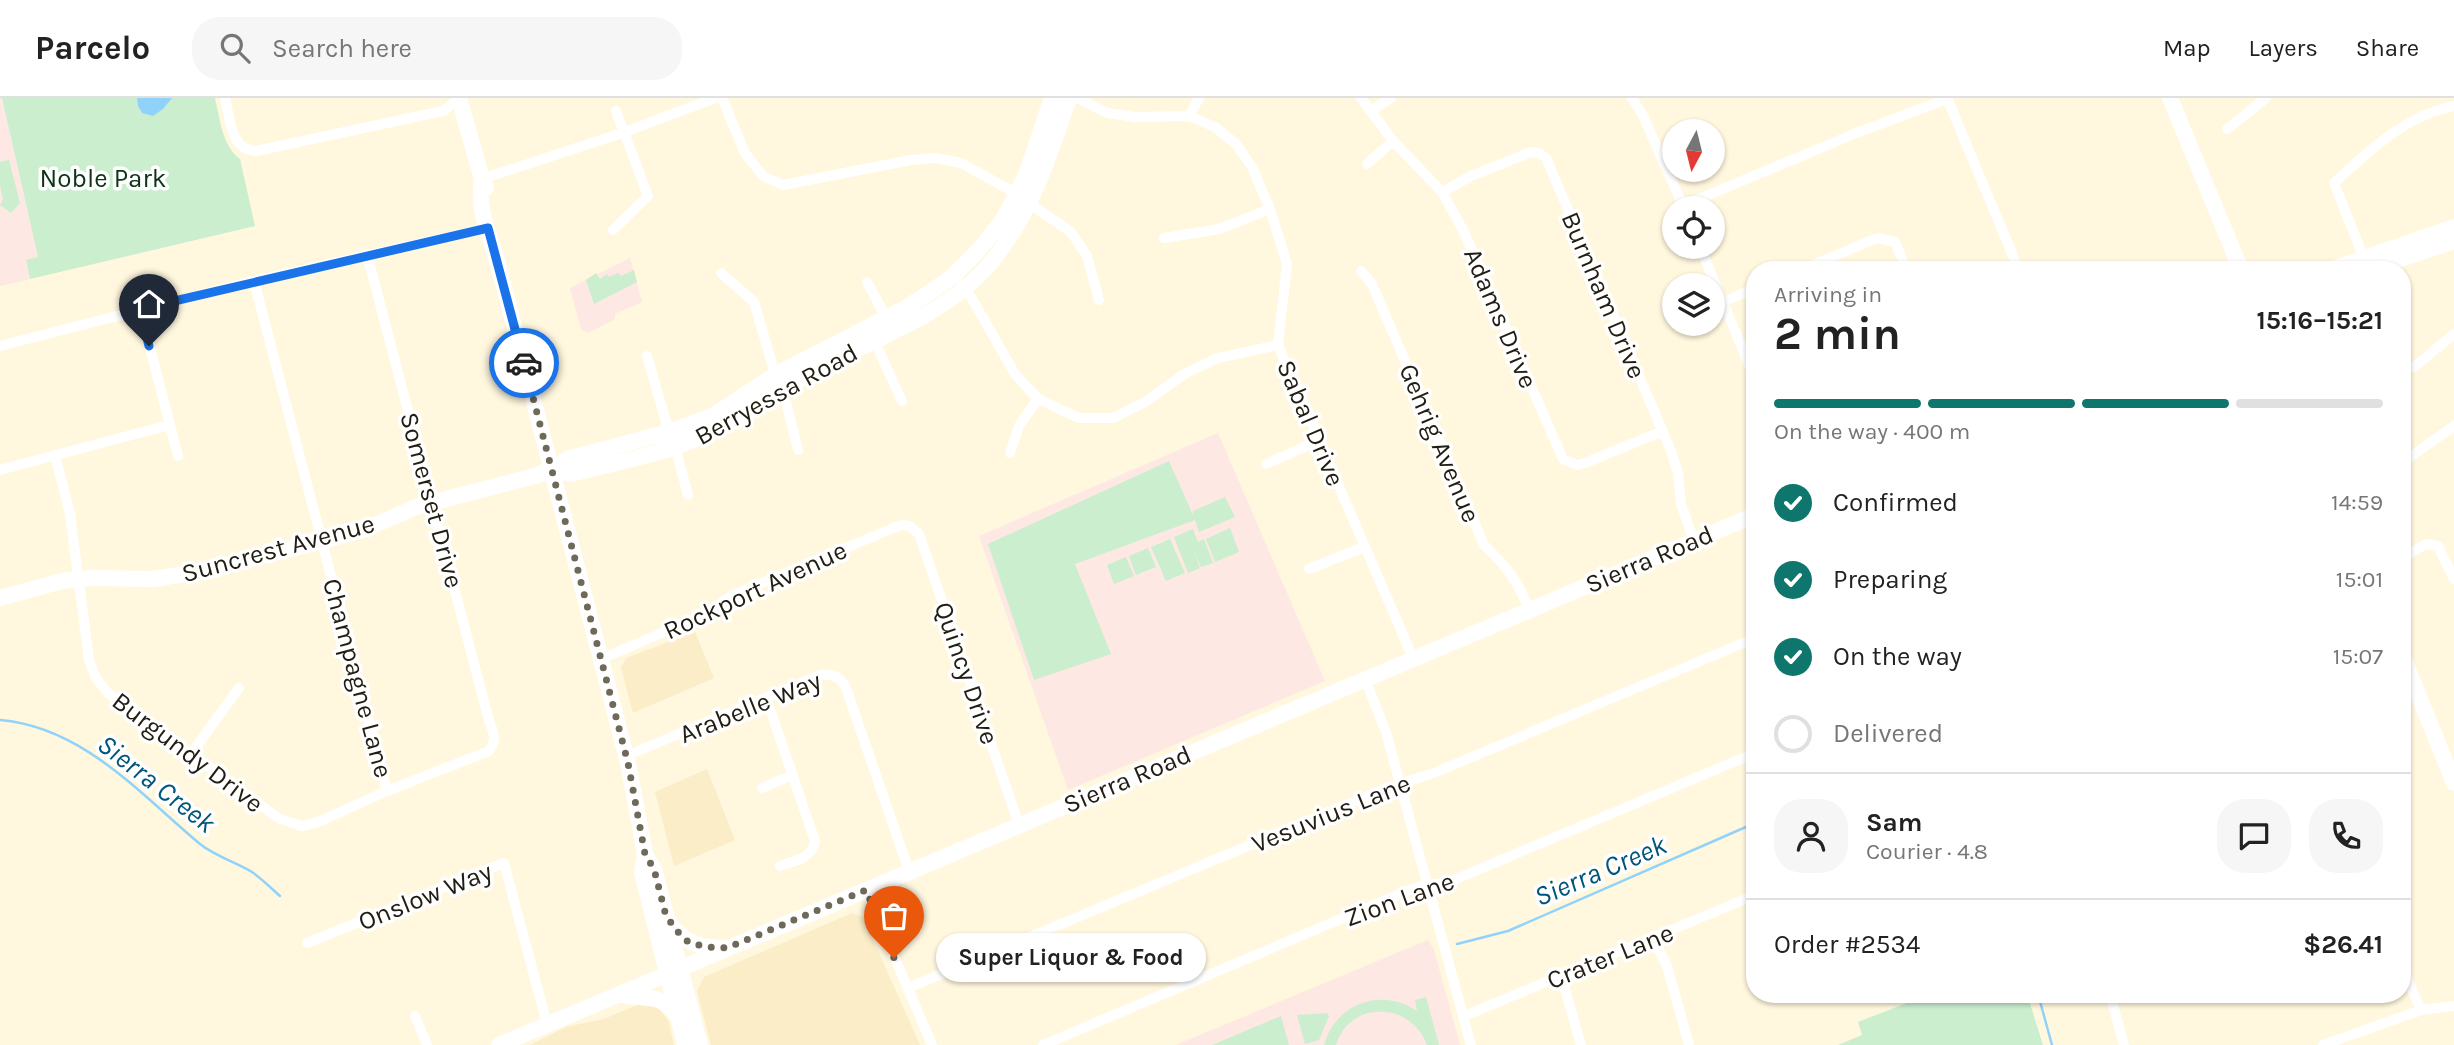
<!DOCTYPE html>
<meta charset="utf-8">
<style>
body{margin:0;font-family:Karla,sans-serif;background:#f6f6f6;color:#222;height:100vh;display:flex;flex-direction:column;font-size:26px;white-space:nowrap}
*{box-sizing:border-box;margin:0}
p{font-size:23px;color:#767676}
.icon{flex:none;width:38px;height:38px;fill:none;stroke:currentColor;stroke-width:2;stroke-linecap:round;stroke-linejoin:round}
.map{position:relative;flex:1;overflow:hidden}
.drawer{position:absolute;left:1746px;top:163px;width:665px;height:742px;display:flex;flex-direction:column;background:#fff;border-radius:28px;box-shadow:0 2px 5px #0004}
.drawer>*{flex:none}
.needle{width:46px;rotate:187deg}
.controls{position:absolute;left:1662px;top:21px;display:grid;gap:14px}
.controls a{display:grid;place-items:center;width:63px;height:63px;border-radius:50%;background:#fff;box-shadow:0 2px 5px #0004;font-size:35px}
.pin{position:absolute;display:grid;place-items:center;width:60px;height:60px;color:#fff;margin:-72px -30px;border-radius:50% 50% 50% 0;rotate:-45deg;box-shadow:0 0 7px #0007}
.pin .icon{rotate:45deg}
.courier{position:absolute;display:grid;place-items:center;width:70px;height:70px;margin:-35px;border:5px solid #1a73e8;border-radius:50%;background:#fff;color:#222;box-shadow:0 2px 9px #0007}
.bubble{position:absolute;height:49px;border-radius:24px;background:#fff;box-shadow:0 2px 5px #0004;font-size:23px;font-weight:700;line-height:49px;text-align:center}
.head em{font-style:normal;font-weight:700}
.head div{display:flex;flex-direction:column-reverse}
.head{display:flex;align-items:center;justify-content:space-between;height:119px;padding:0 28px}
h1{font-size:46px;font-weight:700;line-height:52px}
.bar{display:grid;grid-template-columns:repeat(4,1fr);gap:10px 7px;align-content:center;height:84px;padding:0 28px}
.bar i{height:9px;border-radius:5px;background:#e0e0e0}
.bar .active{background:#0f766e}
.bar p{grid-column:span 4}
.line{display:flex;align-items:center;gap:18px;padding:0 28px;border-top:2px solid #e0e0e0}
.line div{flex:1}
.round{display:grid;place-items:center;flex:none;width:74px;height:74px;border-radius:28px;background:#f6f6f6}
ol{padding:0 28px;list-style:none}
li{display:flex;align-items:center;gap:21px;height:77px}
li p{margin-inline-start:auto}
li .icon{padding:7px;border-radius:50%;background:#0f766e;color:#fff;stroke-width:4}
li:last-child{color:#767676}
li i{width:38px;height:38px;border:4px solid #e0e0e0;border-radius:50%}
header{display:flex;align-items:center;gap:42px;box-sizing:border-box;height:98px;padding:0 35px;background:#fff;border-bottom:2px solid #e0e0e0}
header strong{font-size:33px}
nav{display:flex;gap:38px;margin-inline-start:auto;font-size:24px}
.search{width:490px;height:63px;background:#f6f6f6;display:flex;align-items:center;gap:18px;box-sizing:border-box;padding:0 24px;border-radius:28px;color:#767676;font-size:26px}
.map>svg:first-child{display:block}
</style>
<header>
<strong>Parcelo</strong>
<div class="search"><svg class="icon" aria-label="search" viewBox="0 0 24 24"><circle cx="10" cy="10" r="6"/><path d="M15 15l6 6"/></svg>Search here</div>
<nav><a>Map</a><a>Layers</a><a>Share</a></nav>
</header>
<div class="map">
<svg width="2454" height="947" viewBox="0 0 2454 947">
<rect width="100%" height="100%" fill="#fff7de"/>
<path fill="#faedc7" d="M695 534 714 580 633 615 621 570 626 560Z
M707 671 735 742 674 768 655 694Z
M852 815 863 819 920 947H711L697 893 704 879Z
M637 907 657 909 668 922 674 947H530L566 929 604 921Z"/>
<path fill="#fde8e3" d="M0 0H2L38 160 26 162 30 181 0 188Z
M630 160 642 204 615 216V221L588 235 581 231 570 190Z
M1218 335 1325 583 1068 692 979 438Z
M1428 842 1434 852 1460 947H1176Z"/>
<path fill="#caeece" d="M2 0H215C220 21 222 48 240 61L255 128 30 181 26 162 38 159Z
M9 62 20 105 11 115 0 107 3 101 0 88V64Z
M634 172 637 184 594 206 586 182 596 175 600 181 607 176 609 179 618 175 621 178Z
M1169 363 1193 417V413L1225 399 1235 419 1199 434 1195 422 1075 466 1111 556 1034 582 988 446Z
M1230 430 1239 454 1215 464 1206 441Z
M1193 431 1198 444 1204 441 1213 465 1201 469 1194 453 1200 470 1188 475 1174 439Z
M1170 441 1185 475 1166 483 1151 449Z
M1148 450 1156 469 1136 477 1129 458Z
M1126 459 1134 478 1114 486 1107 467Z
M1930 896H2027L2043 947H1838L1862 937 1858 924Z
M1426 899 1439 947H1427C1412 904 1350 901 1336 947H1324C1336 905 1381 889 1417 913L1415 902Z
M1327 915 1329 918 1319 942 1305 946 1297 917Z
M1281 918 1289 947H1212Z"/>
<path fill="#91d2fb" d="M137 0H172L163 11 153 18 142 15 138 8Z"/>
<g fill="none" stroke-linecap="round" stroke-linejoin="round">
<path stroke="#91d2fb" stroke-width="2.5" d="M0 622C83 629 140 696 200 746 215 758 235 764 252 774 262 781 271 790 280 798
M1457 846 1508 833 1755 725
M2038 896 2052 947"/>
<path stroke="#fff" stroke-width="10" d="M225 0C230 20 230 52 256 53L443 13 460 0
M722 0 745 55 763 78 783 87 911 62 936 60 961 65 1017 96
M1078 0 1107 15 1135 19 1189 18 1215 29 1236 46 1252 69 1270 111 1287 166 1278 247 1413 560
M1361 0 1393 43 1442 94 1463 132 1563 361 1577 367 1585 365 1663 333
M1632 0 1643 18 1684 110
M1947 0 2019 172
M1370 13 1391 0
M1189 18 1199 0
M2227 31 2266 0
M1367 66 1393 43
M482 81 625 34 715 0
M1442 94 1471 78 1531 54 1539 55 1546 60 1671 353 1678 375 1681 406 1694 443
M1030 106 1071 134 1087 158 1099 202
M1682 108 1854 36 1947 1
M613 132 648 98 616 13
M1164 140 1219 131 1270 111
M1700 149 1755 281
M2363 158 2334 85C2370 52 2404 18 2454 8
M1801 172 1877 140 1895 144 1907 172
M1361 173 1372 186 1484 447C1509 471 1515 479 1529 511
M721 175 754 204 780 293 786 304 798 352
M254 183 387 693
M867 184 886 219
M961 188 971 199 1015 276 1038 301 1079 320H1113L1147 303 1184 276 1218 260 1278 247
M1723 204 1755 190
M140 211 178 358
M874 242 902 303
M0 248 254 183 488 130
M647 258 669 334
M2414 269 2454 236
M675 349 688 397
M1010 355 1019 328 1038 301
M55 357 70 416 89 562 96 580 108 595 278 720 301 728 316 725 387 693 489 653C497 642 494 634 489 623L367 156
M2403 364 2454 328
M1266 366 1318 343
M0 372 169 327
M2403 459 2426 446 2438 448 2454 481
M1309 471 1364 449
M601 561 702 518 733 497 901 427 910 428 919 436 1019 727
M1365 581 1386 634 1471 947
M766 599 815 743C813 760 794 763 780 768
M191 656 239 590
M626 658 820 577C832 575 841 579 846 590L909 773
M762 690 792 677
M866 792 932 947
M1653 840 1667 868 1689 947
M307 845 504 765 547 926
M2403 871 2421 912
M1561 877 1581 947
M908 890 1389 689 1434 675 1755 540
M2110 896 2124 947
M415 918 427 947
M1464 918 1755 797
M1043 947 1414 790 1449 784 1755 655
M2323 947 2421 912 2454 908"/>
<path stroke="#fff" stroke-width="16" d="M459 0 482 81 486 90
M2170 0 2241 172
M482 81C476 110 490 137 498 166L628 665 645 756 642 774 685 947
M2330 172 2454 129
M2368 172 2454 143
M551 372 571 376C613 365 658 357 699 340 740 323 774 295 813 273 873 241 948 217 993 162 1032 113 1049 59 1069 0
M0 500 62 483 91 480 152 481 201 474 363 432 419 408 535 378 551 372 567 361 669 334 714 317 775 277 907 209 932 193 953 178 977 154 1003 122 1026 77 1052 0
M2403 559 2454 685
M645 756 654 771 700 947
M669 824C683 844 697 849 721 850
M621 896C644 903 658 893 676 916
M499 947 1755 417"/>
</g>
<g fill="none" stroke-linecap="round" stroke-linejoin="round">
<path stroke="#6f6959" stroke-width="7" stroke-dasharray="0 12.6" d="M524 265 628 665 645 756 654 771 666 818 682 839 690 845 707 849 727 850 866 792 894 860"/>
<path stroke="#1a73e8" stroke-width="9" d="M149 248 140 211 488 130 524 265"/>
</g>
<g text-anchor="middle" stroke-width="7" stroke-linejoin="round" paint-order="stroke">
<g font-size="26" fill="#0c3415" stroke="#fff">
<text x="103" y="89">Noble Park</text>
</g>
<g font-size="26" fill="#211d12" stroke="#fff">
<text transform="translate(1604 197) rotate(67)" y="9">Burnham Drive</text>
<text transform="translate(1501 220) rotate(67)" y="9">Adams Drive</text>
<text transform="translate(776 296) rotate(-29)" y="9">Berryessa Road</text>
<text transform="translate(1311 325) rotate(67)" y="9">Sabal Drive</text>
<text transform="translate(1440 345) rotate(67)" y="9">Gehrig Avenue</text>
<text transform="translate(432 402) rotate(75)" y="9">Somerset Drive</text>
<text transform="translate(278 450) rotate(-15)" y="9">Suncrest Avenue</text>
<text transform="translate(1649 461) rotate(-23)" y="9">Sierra Road</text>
<text transform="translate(755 492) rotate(-25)" y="9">Rockport Avenue</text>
<text transform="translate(967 575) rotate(71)" y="9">Quincy Drive</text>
<text transform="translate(358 580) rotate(75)" y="9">Champagne Lane</text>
<text transform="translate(750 609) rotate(-22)" y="9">Arabelle Way</text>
<text transform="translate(188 654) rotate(37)" y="9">Burgundy Drive</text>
<text transform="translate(1127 681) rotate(-23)" y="9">Sierra Road</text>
<text transform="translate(1331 715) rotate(-22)" y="9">Vesuvius Lane</text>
<text transform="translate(425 798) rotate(-22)" y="9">Onslow Way</text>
<text transform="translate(1399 801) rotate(-20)" y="9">Zion Lane</text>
<text transform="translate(1610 858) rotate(-22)" y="9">Crater Lane</text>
</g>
<g font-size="28" font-style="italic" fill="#00557b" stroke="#fff">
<text transform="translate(157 685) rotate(38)" y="10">Sierra Creek</text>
<text transform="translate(1600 772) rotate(-23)" y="10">Sierra Creek</text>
</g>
</g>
</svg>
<div class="controls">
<a><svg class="needle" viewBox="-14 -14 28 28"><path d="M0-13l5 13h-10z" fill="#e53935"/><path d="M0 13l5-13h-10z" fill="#767676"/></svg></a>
<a><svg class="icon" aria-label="locate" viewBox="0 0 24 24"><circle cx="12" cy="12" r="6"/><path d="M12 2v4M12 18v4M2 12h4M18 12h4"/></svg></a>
<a><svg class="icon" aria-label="layers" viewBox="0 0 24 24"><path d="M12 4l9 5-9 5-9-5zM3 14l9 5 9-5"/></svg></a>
</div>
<div class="pin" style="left:894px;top:860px;background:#ea580c"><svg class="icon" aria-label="bag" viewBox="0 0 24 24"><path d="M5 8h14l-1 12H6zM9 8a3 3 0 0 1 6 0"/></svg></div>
<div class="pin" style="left:149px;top:248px;background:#1f2937"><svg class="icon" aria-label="home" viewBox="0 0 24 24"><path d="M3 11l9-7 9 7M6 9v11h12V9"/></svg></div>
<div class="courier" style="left:524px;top:265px"><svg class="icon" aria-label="car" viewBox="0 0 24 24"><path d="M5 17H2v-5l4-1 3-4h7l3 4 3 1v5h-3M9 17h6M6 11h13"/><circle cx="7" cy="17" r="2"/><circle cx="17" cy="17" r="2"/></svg></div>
<div class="bubble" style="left:936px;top:835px;width:270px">Super Liquor &amp; Food</div>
<section class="drawer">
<div class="head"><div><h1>2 min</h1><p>Arriving in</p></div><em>15:16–15:21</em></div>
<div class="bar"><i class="active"></i><i class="active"></i><i class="active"></i><i></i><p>On the way · 400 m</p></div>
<ol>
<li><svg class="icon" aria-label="check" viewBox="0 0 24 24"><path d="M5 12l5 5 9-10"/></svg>Confirmed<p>14:59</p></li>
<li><svg class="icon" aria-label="check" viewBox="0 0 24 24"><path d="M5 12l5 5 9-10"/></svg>Preparing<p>15:01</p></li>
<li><svg class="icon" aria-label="check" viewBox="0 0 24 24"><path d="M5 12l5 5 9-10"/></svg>On the way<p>15:07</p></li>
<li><i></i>Delivered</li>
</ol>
<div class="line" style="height:126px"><a class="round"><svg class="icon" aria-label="person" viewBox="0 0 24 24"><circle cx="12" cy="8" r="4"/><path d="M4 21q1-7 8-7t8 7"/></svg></a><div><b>Sam</b><p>Courier · 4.8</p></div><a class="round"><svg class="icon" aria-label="chat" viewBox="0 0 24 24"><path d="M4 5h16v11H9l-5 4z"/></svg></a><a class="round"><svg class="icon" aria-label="phone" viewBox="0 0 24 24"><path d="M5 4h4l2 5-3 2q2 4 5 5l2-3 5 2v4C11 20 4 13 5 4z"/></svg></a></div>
<div class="line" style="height:91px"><div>Order #2534</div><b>$26.41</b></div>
</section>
</div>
